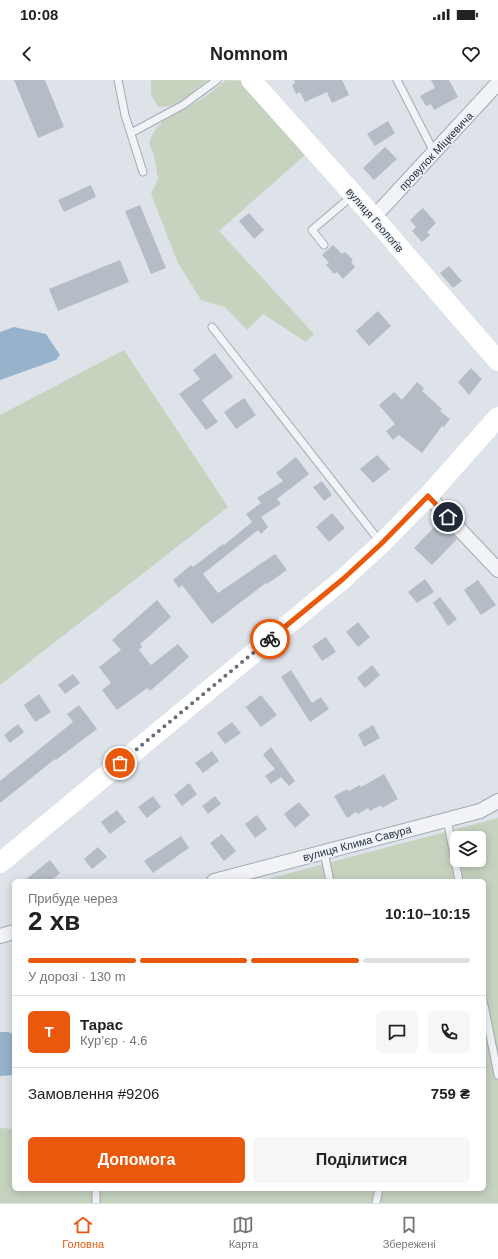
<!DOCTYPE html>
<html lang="uk">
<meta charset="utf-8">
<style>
body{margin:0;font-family:Arial,sans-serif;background:#f6f6f6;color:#222;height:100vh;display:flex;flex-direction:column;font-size:15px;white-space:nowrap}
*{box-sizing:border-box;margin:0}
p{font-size:13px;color:#767676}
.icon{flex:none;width:22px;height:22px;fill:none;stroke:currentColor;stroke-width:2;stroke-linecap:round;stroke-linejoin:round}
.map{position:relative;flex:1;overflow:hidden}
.panel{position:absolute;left:12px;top:799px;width:474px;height:312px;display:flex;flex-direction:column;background:#fff;border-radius:6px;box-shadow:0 2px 10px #0003}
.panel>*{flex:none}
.controls{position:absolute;left:450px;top:751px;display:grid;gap:8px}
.controls a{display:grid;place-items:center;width:36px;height:36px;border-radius:6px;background:#fff;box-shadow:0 2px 10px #0003;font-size:20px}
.pin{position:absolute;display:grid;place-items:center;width:34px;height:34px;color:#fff;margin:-17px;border:2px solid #fff;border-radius:50%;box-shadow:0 1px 4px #0007}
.courier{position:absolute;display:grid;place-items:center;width:40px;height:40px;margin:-20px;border:3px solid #ea580c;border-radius:50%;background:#fff;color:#222;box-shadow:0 1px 5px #0007}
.overview em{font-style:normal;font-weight:700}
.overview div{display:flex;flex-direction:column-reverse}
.overview{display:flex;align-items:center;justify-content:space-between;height:68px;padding:0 16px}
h1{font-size:26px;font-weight:700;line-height:30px}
.bar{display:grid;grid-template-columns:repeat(4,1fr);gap:6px 4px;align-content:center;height:48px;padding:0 16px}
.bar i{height:5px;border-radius:3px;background:#e0e0e0}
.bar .selected{background:#ea580c}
.bar p{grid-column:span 4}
.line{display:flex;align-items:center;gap:10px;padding:0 16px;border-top:1px solid #e0e0e0}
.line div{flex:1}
.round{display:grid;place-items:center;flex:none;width:42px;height:42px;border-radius:6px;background:#f6f6f6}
.button{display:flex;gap:8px;margin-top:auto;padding:8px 16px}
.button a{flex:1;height:46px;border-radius:6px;background:#ea580c;color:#fff;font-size:16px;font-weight:700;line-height:46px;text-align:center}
.button a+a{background:#f6f6f6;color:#222}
.status{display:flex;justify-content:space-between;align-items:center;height:28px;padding:0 20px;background:#fff;direction:ltr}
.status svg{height:11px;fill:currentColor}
header{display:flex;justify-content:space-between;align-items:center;height:52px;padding:0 16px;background:#fff;font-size:18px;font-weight:700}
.tab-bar{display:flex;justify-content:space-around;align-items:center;height:56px;border-top:1px solid #e0e0e0;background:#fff;font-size:11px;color:#767676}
.tab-bar a{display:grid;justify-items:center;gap:2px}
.tab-bar .selected{color:#ea580c}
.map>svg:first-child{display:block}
</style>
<div class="status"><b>10:08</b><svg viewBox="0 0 49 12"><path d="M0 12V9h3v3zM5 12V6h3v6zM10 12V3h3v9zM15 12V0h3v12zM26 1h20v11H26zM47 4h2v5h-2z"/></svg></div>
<header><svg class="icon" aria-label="back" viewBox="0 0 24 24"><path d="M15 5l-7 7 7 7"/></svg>Nomnom<svg class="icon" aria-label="heart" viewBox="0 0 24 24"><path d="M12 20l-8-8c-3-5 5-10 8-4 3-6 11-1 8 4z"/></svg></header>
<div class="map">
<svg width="498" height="1123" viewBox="0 0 498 1123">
<rect width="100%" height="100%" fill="#dee3e9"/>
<path fill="#c5d3bf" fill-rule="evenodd" d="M151 0H208L187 17 171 26 158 27 151 14Z
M226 0 244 1 305 75 219 151 314 254 306 262 263 234 247 250 225 227 201 220 178 183 151 114 158 99 155 79 149 63 154 51 162 42 205 17Z
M124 270 228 427 0 605V335Z
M498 738V1123H0V1048L14 1049V1109H484V801H260ZM457 758H479V780H457Z"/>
<path fill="#96b3cb" d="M14 247 46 254 60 275 56 280 0 300V252Z
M0 952H9L14 955V995L0 996Z"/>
<path fill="#b5bcc6" d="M14 0H45L64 47 38 58Z
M294 0H342L349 15 332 23 327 12 305 22 300 12 296 14 292 5 295 3Z
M431 0H449L458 17 434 30 431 24 426 26 420 16 435 8Z
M388 41 395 53 375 66 367 54Z
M385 67 397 79 374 100 363 88Z
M91 105 96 117 64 132 58 120Z
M140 125 166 188 151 194 125 131Z
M423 128 436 143 427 152 430 155 422 162 412 151 416 147 410 140Z
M249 133 264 150 254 159 239 141Z
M333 165 342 174 345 172 353 180 351 182 355 187 343 199 337 192 334 194 326 185 329 183 322 175Z
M120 180 129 202 58 231 49 209Z
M449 186 462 201 453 208 440 193Z
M378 231 391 246 369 266 356 251Z
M215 273 233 297 202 320 218 342 206 350 179 314 200 299 193 290Z
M471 288 482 299 469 315 458 302Z
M417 302 424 308 422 311 442 329 440 331 450 339 444 347 442 346 422 373 399 355 393 360 386 351 395 344 379 325 394 312 402 320Z
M244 318 256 335 236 349 224 332Z
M377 375 390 389 373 403 360 389Z
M296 377 309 394 277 419 281 424 261 437 268 447 261 454 258 450 203 494 218 513 275 474 287 490 267 504 266 503 212 544 182 505 179 508 173 500 191 485 193 487 223 464 224 465 252 442 246 434 261 423 257 418 283 401 276 393Z
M322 401 332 415 324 421 313 407Z
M332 433 345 448 329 462 316 447Z
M440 441 457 459 432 485 414 468Z
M425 499 434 512 417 523 408 512Z
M478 500 496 525 481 535 464 510Z
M440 517 457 539 448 546 433 523Z
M157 520 171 537 140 564 142 567 139 570 151 585 178 564 189 577 150 611 147 608 117 630 102 610 111 603 99 587 121 570 112 560Z
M358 542 370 557 358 567 346 552Z
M326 557 336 572 322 581 312 566Z
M372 585 380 595 365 608 357 598Z
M291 590 312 623 321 617 329 629 310 642 281 597Z
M73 594 80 603 65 614 58 605Z
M39 614 51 632 35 642 24 625Z
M261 615 277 635 261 647 245 626H247Z
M79 625 97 649 56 680 55 679 0 723V701L73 642 67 634Z
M232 642 241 653 225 664 217 653Z
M18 644 24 652 10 663 4 655Z
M373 645 380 658 364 667 358 654Z
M271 667 295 701 289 706 281 697 271 704 265 696 275 689 263 675Z
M212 671 219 681 203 693 195 683Z
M384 694 398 719 382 728 381 725 370 731 368 728 358 734 356 732 347 738 334 716 347 709 349 711 360 705 361 707Z
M189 703 197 714 182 726 174 715Z
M153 716 161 727 147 738 138 727Z
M215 716 221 724 208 734 202 726Z
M299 722 310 735 295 748 284 734Z
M117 730 126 742 110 754 101 742Z
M257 735 267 749 255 758 245 744Z
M222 754 236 771 224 781 210 763Z
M181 756 189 768 153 793 144 781Z
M98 767 107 777 92 789 84 779Z
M50 780 60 793 51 801H24Z"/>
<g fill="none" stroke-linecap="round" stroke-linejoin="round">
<g stroke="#a3aab3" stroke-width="9">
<path id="lane" d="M118 0 125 35 143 92
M397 0 434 72
M131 53 183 25 217 0
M324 165 312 150 352 116
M212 247 381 463
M447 739 459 801
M324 772 330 801
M484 925 498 995
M96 1109V1123
M376 1123 379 1109"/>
</g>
<g stroke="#a3aab3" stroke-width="16">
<path id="street" d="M373 138 498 3
M428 416 498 490
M214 801 480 731 498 721
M0 856 14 852"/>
</g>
<use href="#lane" stroke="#f1f3f7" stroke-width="7"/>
<use href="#street" stroke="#f1f3f7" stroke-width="14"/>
<path stroke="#fff" stroke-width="20" d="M251 0 354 115 498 281
M0 783 343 499 381 464 428 416 498 337"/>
</g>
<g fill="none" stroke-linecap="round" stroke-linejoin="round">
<path stroke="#666f7c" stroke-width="4" stroke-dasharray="0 7.2" d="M120 683 270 559"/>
<path stroke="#ea580c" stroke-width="5" d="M270 559 343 499 381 464 428 416 448 437"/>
</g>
<g text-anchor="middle" stroke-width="3" stroke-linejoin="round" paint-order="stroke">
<g font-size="11" fill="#263141" stroke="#eef2f6">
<text transform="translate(436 71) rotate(-47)" y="4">провулок Міцкевича</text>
<text transform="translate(375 140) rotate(49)" y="4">вулиця Геологів</text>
<text transform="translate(357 763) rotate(-15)" y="4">вулиця Клима Савура</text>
</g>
</g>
</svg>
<div class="controls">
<a><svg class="icon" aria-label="layers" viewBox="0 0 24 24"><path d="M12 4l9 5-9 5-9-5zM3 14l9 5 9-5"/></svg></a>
</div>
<div class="pin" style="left:120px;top:683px;background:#ea580c"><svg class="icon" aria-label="bag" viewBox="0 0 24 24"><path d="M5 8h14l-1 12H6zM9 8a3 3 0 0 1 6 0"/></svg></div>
<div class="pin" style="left:448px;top:437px;background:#1f2937"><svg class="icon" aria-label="home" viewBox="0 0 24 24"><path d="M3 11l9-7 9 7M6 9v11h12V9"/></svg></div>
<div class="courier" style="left:270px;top:559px"><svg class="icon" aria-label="bike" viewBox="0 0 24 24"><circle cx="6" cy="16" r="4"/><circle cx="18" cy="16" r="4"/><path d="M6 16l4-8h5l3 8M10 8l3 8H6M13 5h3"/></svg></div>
<section class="panel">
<div class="overview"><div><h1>2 хв</h1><p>Прибуде через</p></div><em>10:10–10:15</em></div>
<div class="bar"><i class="selected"></i><i class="selected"></i><i class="selected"></i><i></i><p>У дорозі · 130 m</p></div>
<div class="line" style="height:72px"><b class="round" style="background:#ea580c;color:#fff">Т</b><div><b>Тарас</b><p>Кур’єр · 4.6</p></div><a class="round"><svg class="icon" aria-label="chat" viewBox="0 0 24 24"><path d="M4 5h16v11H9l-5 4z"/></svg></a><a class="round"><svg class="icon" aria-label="phone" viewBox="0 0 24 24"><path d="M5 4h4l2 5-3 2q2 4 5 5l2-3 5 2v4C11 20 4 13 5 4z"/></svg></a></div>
<div class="line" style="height:52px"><div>Замовлення #9206</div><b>759 ₴</b></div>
<div class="button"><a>Допомога</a><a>Поділитися</a></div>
</section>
</div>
<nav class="tab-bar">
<a class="selected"><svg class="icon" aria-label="home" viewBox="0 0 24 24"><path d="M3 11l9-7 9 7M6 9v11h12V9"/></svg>Головна</a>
<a><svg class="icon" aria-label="map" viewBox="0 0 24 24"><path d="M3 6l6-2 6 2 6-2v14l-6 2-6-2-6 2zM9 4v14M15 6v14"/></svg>Карта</a>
<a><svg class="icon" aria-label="saved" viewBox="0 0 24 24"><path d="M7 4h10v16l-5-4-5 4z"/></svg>Збережені</a>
</nav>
